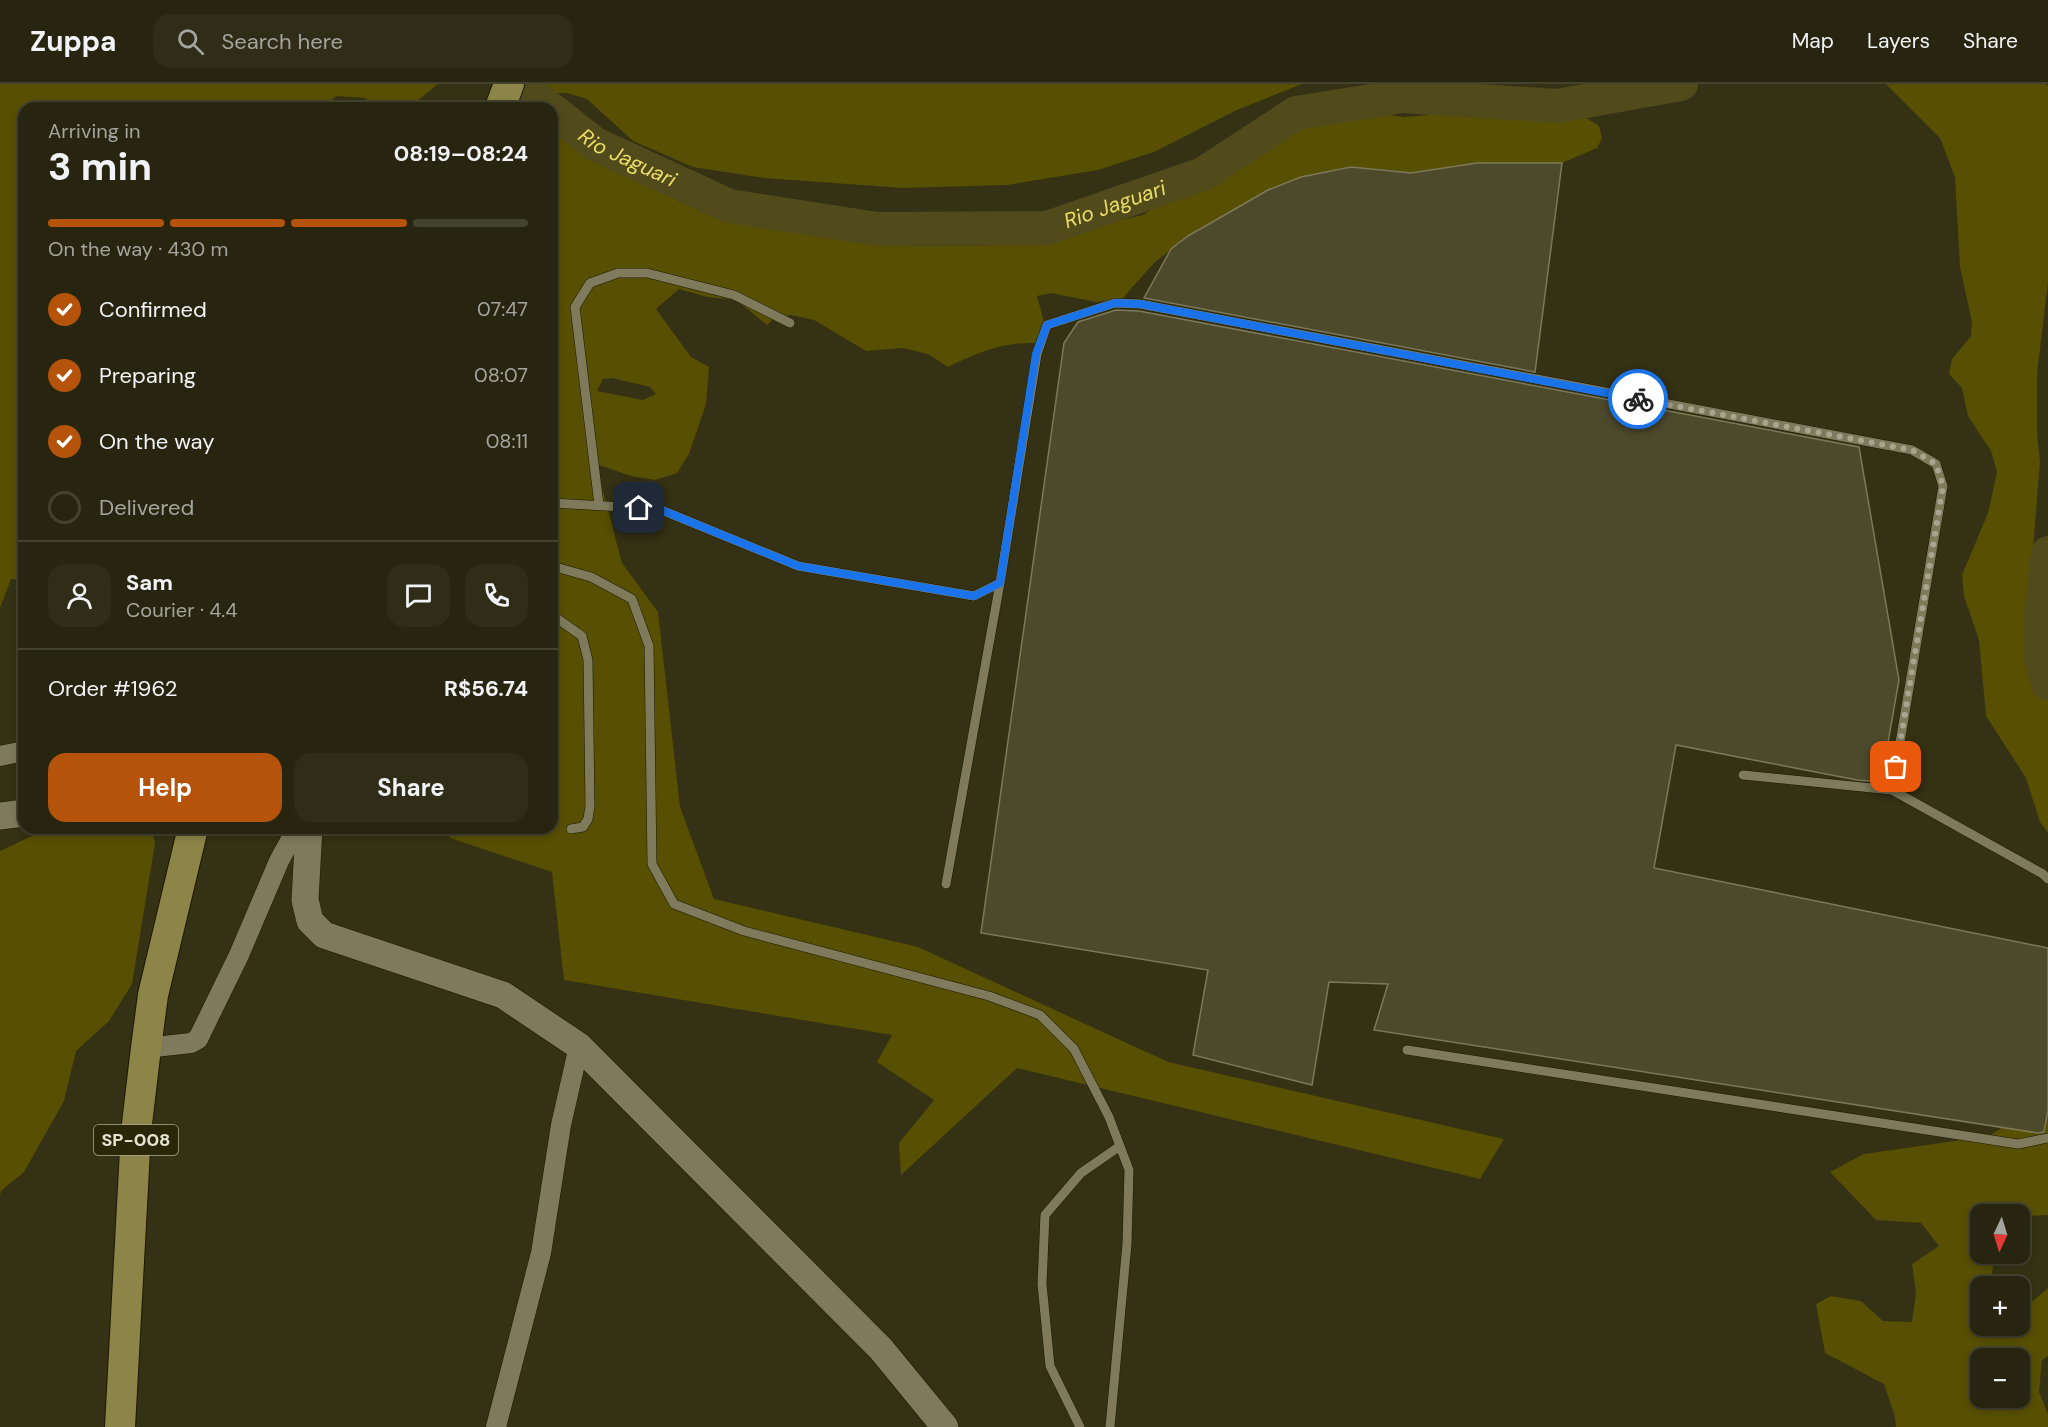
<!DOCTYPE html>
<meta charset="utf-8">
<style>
body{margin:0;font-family:"DM Sans",sans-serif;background:#2f2d18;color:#f1f3f6;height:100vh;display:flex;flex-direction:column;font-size:22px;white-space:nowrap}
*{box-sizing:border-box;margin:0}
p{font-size:20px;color:#a4a59e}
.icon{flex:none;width:33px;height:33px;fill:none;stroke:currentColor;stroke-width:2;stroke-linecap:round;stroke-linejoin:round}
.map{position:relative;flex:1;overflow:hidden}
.panel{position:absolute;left:18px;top:18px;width:540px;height:732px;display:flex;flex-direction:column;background:#27250f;border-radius:18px;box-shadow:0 3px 9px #0003,0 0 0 2px #43422f}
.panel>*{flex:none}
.needle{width:39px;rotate:184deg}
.tools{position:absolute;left:1970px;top:1120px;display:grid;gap:12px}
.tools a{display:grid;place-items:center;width:60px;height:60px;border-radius:12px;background:#27250f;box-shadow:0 3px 9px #0003,0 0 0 2px #43422f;font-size:30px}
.pin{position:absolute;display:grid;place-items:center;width:51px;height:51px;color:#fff;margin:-26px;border-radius:12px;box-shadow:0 3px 9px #0006}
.courier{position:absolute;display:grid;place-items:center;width:60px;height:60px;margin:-30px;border:4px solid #1a73e8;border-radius:50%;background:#fff;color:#222;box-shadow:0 2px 8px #0007}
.head em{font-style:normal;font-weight:700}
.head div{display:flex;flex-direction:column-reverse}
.head{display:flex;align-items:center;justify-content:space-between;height:102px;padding:0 30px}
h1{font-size:39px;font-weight:700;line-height:45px}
.bar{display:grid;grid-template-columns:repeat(4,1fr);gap:9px 6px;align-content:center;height:72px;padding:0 30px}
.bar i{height:8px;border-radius:4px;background:#43422f}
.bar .selected{background:#b45309}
.bar p{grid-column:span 4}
.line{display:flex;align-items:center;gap:15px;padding:0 30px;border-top:2px solid #43422f}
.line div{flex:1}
.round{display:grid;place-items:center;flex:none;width:63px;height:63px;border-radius:18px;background:#2f2d18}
ol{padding:0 30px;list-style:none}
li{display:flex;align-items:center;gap:18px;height:66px}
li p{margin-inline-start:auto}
li .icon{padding:6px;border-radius:50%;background:#b45309;color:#fff;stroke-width:4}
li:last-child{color:#a4a59e}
li i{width:33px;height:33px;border:3px solid #43422f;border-radius:50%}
.action{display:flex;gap:12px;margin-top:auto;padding:12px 30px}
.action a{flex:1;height:69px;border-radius:18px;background:#b45309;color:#fff;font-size:24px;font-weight:700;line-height:69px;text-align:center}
.action a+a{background:#2f2d18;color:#f1f3f6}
header{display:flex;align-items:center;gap:36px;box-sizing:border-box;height:84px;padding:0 30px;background:#27250f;border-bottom:2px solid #43422f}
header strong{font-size:28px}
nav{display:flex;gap:33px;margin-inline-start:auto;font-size:21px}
.search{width:420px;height:54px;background:#2f2d18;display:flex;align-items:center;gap:15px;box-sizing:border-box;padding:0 21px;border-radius:18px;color:#a4a59e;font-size:22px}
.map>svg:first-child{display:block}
</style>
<header>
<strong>Zuppa</strong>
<div class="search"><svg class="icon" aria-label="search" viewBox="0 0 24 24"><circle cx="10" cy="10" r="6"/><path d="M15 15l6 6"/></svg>Search here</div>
<nav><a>Map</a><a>Layers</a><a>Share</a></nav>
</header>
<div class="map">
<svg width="2048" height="1343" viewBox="0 0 2048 1343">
<rect width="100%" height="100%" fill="#343114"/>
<path fill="#574f02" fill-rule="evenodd" d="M0 0H438L416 18 404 24H379L365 14 336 12 324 24H24V496L11 495 0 524Z
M524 0H1302L1237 26 1154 68 1098 86 1007 101 902 104 764 94 693 83 633 57 587 15 567 9H550L546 16 548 24H512Z
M1886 0H2046L2048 2V198L2037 290V349L2040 378 2028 528 2029 557 2043 585 2048 605V749L2040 738 2026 694 1986 632 1979 556 1964 512 1962 491 1988 429 1997 388 1991 367 1968 332 1962 304 1949 290 1952 275 1971 252 1972 238 1960 183 1955 93 1940 54Z
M1311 21 1404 33 1549 21 1579 29 1599 42 1602 54 1597 64 1562 79H1477L1411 89 1351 83 1301 93 1268 106 1188 152 1154 179 1122 215 1096 218 1051 209 1037 212 1046 245 1035 259C1003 258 977 269 948 283L928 270 903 264 866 267 814 236 791 231 774 234 767 241 736 216 707 213 679 205 656 225 691 273 709 283 706 320 689 370 677 389 655 396 631 392 596 380 622 479 658 528 680 723 714 815 918 863 1168 978 1504 1055 1480 1095 1017 984 901 1091 899 1059 934 1016 877 978 892 951 564 896 552 788 450 754 444 744H552V641L560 605 552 334V30L579 66 700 122 734 132 804 141 848 153 913 162 1010 161 1143 131 1244 58 1294 27ZM612 294 650 303 656 310 643 316 597 307 603 295Z
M49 744H152L155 759 132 900 109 937 76 967 64 1017 24 1088 1 1107 0 1112V767Z
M2048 993V1131L2023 1132 2019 1137V1131H1980V1170H1998L1993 1182 1990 1203H1980V1242H2019C2019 1225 2036 1215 2048 1204V1272L2042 1276 2039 1308 2048 1330V1343H1896L1895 1333 1884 1300 1825 1269 1816 1220 1831 1212 1861 1217 1883 1237 1912 1238 1916 1209 1912 1180 1939 1162 1921 1139 1876 1136 1830 1088 1864 1070 1989 1052 2028 1027ZM1980 1275H2019V1314H1980Z"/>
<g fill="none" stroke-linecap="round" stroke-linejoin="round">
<g stroke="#514b1c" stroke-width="34">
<path d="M519 0 549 24"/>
<path id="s1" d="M552 26 595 60 729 122 877 145 1047 144 1203 90 1296 29 1403 12 1557 22 1681 0"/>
<path d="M2048 469 2041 528V575L2048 599"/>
</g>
</g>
<path fill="#4d4a2c" stroke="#7c795a" stroke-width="1.5" d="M1477 79H1562L1535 288 1144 214 1171 165 1188 152 1268 106 1301 93 1351 83 1411 89Z
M1116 226 1139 227 1859 363 1899 596 1881 698 1857 696 1676 661 1654 784 2048 864V1026L2044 1048 2038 1049 1374 946 1388 900 1329 898 1312 1001 1193 971 1208 886 981 849 1064 259 1078 238Z"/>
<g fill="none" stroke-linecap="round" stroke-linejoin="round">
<g stroke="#1c1900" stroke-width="10">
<path id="lane" d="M552 419 659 425 798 482 974 512 1000 499 946 800
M599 421 575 223 590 199 618 189H647L734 211 790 239
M552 482 591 493 632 515 649 562 652 780 674 820 744 847 989 912 1040 931 1074 965 1109 1033 1129 1086 1127 1160 1110 1343
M1000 499 1037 270 1047 241 1115 219 1140 220 1912 366 1936 380 1943 402 1892 706
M552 531 582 552 588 576 590 722 588 735 583 743 571 745
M1743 691 1892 706 2043 790 2048 795
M1407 966 2018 1060 2048 1054
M1080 1343 1050 1282 1042 1200 1045 1131 1081 1089 1120 1062"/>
</g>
<g stroke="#1c1900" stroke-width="21">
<path id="street" d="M0 672 24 667
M146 964 191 959 198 955 239 871 279 777 297 744
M496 1343 541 1169 561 1041 579 962"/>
</g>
<g stroke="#1c1900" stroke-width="28">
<path id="secondary" d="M0 732 24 729
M309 744 305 816 310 837 324 851 503 911 579 962 881 1265 945 1343"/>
</g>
<g stroke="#1c1900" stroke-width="32">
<path id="primary" d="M500 24 509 0
M120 1343 136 1048 146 964 153 911 193 744"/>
</g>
<use href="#lane" stroke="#7e7a5b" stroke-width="9"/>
<use href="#street" stroke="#7e7a5b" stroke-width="20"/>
<use href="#secondary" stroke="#7e7a5b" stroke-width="27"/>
<use href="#primary" stroke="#8c8547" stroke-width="30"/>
</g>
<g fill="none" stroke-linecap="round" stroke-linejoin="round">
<path stroke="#a7a590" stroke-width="6" stroke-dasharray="0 10.8" d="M1638 315 1912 366 1936 380 1943 402 1896 683"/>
<path stroke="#1a73e8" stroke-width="8" d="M639 424 659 425 798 482 974 512 1000 499 1036 270 1047 241 1115 219 1140 220 1638 315"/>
</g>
<g text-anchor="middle" stroke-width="6" stroke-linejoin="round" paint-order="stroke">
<rect fill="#2a2709" stroke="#adab96" stroke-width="1.5" x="94" y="1041" width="84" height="30" rx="4.5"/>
<g font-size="18" font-weight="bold" fill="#e5e3d2">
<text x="136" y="1062">SP-008</text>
</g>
<g font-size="21" font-style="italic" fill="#ebde65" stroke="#2a2709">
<text dy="7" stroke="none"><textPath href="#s1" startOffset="90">Rio Jaguari</textPath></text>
<text dy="7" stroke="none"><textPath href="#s1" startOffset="594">Rio Jaguari</textPath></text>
</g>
</g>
</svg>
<div class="tools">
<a><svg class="needle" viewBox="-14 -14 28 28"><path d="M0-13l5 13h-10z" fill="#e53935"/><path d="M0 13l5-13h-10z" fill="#a4a59e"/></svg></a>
<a>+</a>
<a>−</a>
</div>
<div class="pin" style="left:1896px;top:683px;background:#ea580c"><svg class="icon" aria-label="bag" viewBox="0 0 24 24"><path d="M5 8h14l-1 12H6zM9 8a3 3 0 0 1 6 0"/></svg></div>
<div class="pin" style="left:639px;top:424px;background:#1f2937"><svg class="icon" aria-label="home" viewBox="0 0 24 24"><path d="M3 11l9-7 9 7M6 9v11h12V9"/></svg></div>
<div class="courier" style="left:1638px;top:315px"><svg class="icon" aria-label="bike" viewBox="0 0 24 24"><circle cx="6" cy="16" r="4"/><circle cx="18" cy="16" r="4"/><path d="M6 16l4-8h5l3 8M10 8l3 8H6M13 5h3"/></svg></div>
<section class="panel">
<div class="head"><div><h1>3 min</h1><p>Arriving in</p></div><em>08:19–08:24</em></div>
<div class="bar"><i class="selected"></i><i class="selected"></i><i class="selected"></i><i></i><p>On the way · 430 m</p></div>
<ol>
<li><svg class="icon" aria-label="check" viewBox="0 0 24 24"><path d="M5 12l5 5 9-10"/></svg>Confirmed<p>07:47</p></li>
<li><svg class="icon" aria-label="check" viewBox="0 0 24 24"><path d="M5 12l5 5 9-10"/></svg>Preparing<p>08:07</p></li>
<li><svg class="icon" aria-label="check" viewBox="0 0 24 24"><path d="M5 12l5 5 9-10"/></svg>On the way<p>08:11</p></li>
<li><i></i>Delivered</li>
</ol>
<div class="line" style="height:108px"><a class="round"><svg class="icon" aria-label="person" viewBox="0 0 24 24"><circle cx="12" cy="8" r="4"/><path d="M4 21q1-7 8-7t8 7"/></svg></a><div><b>Sam</b><p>Courier · 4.4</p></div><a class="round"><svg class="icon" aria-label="chat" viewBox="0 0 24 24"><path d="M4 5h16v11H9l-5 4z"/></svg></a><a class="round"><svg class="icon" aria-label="phone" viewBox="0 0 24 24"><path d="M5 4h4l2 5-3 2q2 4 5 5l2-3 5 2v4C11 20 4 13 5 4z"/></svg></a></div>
<div class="line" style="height:78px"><div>Order #1962</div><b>R$56.74</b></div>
<div class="action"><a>Help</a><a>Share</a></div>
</section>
</div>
